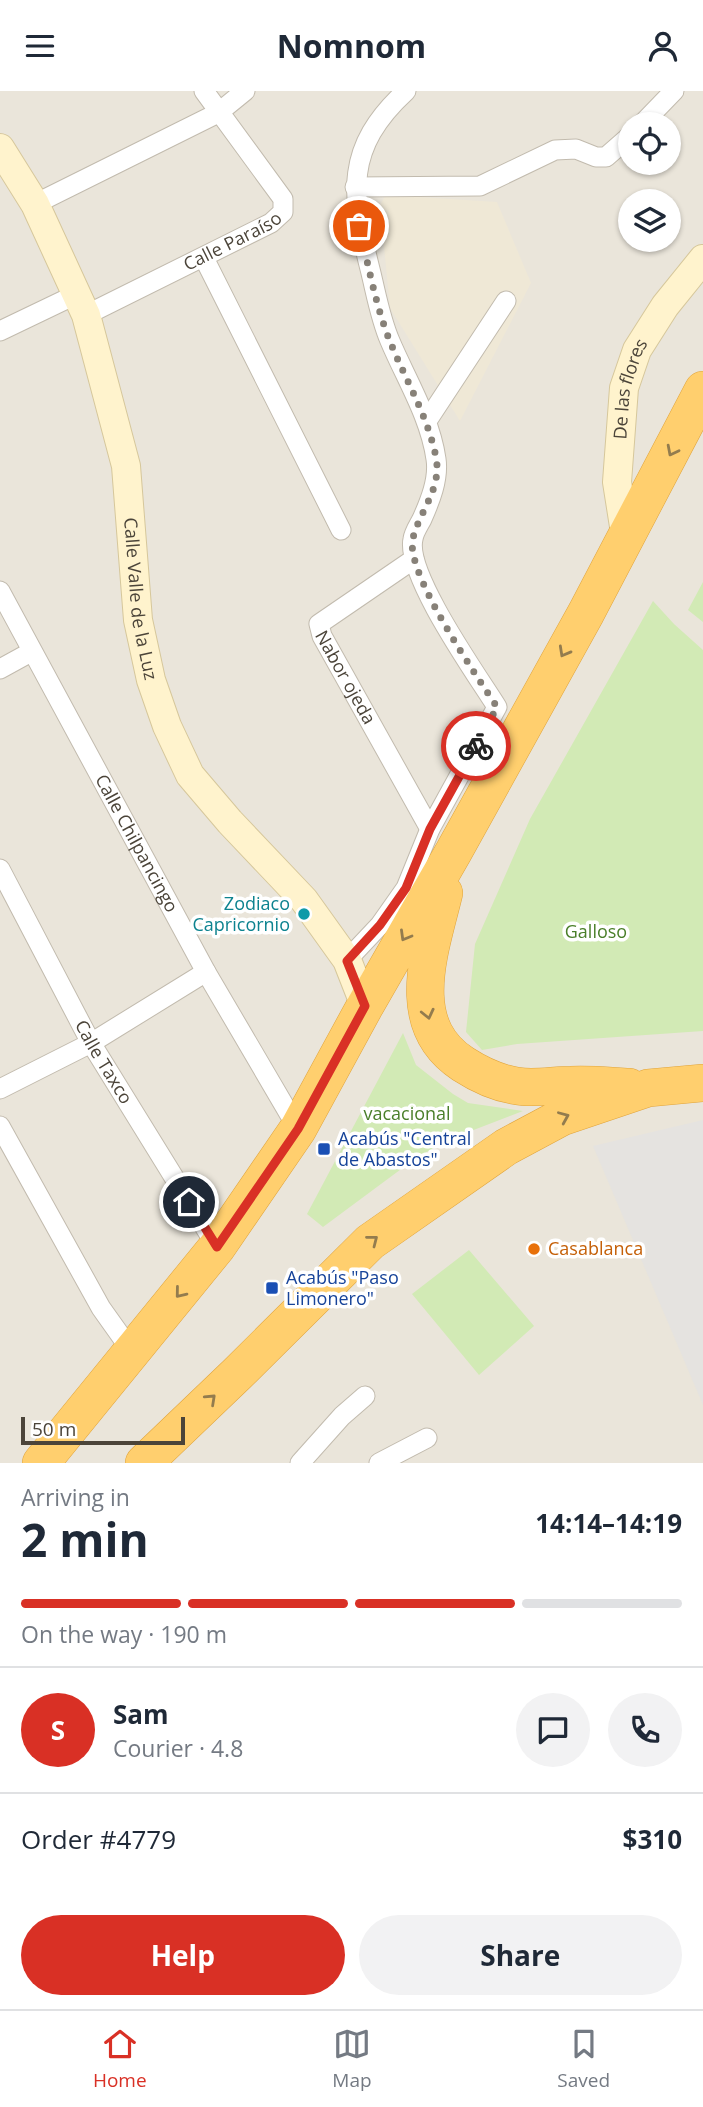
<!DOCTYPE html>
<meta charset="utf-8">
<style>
body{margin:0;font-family:"Open Sans",sans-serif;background:#f2f2f3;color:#1f2937;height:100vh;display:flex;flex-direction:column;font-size:26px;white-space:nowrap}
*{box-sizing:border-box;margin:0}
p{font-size:23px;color:#747a83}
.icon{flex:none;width:38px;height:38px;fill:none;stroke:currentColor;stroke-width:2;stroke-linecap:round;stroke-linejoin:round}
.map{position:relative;height:1372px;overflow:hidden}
.side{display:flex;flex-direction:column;background:#fff;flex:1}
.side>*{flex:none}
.fabs{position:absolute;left:618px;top:21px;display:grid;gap:14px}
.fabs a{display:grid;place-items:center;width:63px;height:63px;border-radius:50%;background:#fff;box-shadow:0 2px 5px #0004;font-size:35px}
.scale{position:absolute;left:21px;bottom:18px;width:164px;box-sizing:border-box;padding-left:7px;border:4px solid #4b4439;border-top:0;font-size:19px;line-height:24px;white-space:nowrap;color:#4b4439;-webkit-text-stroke:5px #fff;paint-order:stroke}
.pin{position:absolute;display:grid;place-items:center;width:60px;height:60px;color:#fff;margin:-30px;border:4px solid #fff;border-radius:50%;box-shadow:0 2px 7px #0007}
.courier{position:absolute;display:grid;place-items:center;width:70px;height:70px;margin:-35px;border:5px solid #d93025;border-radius:50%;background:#fff;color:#222;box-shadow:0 2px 9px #0007}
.headline em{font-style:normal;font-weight:700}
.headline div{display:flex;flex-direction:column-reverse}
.headline{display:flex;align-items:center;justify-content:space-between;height:119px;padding:0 21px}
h1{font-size:46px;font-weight:700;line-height:52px}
.bar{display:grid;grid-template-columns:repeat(4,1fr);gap:10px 7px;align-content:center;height:84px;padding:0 21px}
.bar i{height:9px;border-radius:5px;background:#e0e1e3}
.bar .selected{background:#d93025}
.bar p{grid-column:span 4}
.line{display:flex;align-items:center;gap:18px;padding:0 21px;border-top:2px solid #e0e1e3}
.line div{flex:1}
.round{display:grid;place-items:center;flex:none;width:74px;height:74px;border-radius:37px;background:#f2f2f3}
.button{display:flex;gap:14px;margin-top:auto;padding:14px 21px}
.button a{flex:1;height:80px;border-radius:42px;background:#d93025;color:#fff;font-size:28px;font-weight:700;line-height:80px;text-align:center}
.button a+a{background:#f2f2f3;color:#1f2937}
header{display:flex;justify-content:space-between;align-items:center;height:91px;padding:0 21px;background:#fff;font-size:32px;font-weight:700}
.tab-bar{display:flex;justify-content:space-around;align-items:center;height:98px;border-top:2px solid #e0e1e3;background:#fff;font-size:19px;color:#747a83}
.tab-bar a{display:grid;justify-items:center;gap:4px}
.tab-bar .selected{color:#d93025}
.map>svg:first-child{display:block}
</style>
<header><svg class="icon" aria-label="menu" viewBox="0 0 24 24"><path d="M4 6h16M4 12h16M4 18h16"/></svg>Nomnom<svg class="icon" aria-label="person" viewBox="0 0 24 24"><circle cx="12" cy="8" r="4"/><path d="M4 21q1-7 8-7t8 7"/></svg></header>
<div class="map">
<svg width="703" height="1372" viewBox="0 0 703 1372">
<rect width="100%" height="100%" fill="#f6f3ec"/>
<path fill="#eae5da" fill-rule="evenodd" d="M0 0H703V1372H0ZM630 33H668V72H630ZM630 110H668V149H630Z"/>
<path fill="#efe8d6" d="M386 104 497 111 531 192 460 330 390 217 380 114Z"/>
<path fill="#d2eab5" d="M703 491V531L688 519Z
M653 510 674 533 703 559V940L517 953 482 959 466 941 475 853 530 728Z
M403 942 416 974 453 1003 468 1012 523 1020 445 1050 412 1070 323 1136 307 1123Z
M469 1159 534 1235 479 1284 412 1203Z"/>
<path fill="#e5e3e0" d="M703 1029V1314L593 1055Z"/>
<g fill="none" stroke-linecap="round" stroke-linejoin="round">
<g stroke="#c2bbae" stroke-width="21">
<g id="street">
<path d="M642 33 674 0"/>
<path d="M355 96 480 95 555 59 576 58 596 66H606L630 45"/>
<path d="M35 113 218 22 245 0"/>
<path d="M204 167 341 439"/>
<path id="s1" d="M86 224 271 132 283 121V108L204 0"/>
<path d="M0 240 75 204"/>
<path d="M427 330 506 210"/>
<path id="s2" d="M414 468 319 533 322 545 430 738"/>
<path id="s3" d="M0 500 206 881 298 1038"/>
<path d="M0 578 31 561"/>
<path id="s4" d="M0 778 91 952 217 1156"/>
<path d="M347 869 380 834 406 797 430 738 497 616C477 584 405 483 413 448 414 441 419 434 422 428 430 410 439 388 436 368 430 326 406 288 390 250 380 227 376 202 370 178 351 103 344 57 406 0"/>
<path d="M0 998 91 952 206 881"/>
<path d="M0 1035 101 1217 133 1262"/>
<path d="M300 1372 342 1325 365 1305"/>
<path d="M379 1372 427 1347"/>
</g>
</g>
<g stroke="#d6c79b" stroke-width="30">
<g id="secondary">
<path id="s5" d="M0 57 35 113 86 224 126 375 138 529 151 589 167 635 190 684 230 731 304 809 347 869 365 915"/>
<path id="s6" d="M626 448 617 391 624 297 637 259 665 215 703 168"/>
</g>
</g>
<g stroke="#e0a43c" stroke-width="38">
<path id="highway" d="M444 802C430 860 402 933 463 973 480 984 497 992 517 995 534 998 554 994 571 994 590 993 610 995 629 996
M41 1372 217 1156 298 1038 365 915 454 760 586 522 703 299
M144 1372 237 1283 370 1151 506 1056 562 1026 648 997 703 992"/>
</g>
<use href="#street" stroke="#fff" stroke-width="19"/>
<use href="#secondary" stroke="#fff3cd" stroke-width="28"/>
<use href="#highway" stroke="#ffcf6e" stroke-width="37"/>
</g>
<defs><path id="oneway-chevron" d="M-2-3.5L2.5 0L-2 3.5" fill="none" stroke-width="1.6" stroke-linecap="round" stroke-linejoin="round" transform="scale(1.75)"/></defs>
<g stroke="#937c4e">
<use href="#oneway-chevron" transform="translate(672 360) rotate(117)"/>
<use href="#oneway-chevron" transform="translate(564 561) rotate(119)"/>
<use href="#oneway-chevron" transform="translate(405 845) rotate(120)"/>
<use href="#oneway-chevron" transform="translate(428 923) rotate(77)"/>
<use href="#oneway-chevron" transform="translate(564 1026) rotate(-23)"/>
<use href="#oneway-chevron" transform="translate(373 1149) rotate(-38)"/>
<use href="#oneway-chevron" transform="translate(180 1202) rotate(129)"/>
<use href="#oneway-chevron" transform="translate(211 1308) rotate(-43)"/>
</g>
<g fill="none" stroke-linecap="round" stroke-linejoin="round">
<path stroke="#878178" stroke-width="7" stroke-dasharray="0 12.6" d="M359 135C368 172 375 212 389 248 405 288 427 323 436 366 442 398 420 419 413 447 404 481 477 585 497 616L476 655"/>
<path stroke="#d93025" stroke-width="9" d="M189 1111 217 1156 298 1038 365 915 347 870 380 834 406 797 430 738 476 655"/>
</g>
<circle fill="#0f9aa8" stroke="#fff" stroke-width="2.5" cx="304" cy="823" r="7"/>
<g fill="#1a4fb4" stroke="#fff" stroke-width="2.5">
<rect x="317" y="1051" width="14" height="14" rx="3.5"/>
<rect x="265" y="1190" width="14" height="14" rx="3.5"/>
</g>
<circle fill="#e8710a" stroke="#fff" stroke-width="2.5" cx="534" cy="1158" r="7"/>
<g text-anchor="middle" stroke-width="7" stroke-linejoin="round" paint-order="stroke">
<g font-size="18" fill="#4b4439" stroke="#fff">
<text dy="6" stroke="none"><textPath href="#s1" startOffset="164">Calle Paraíso</textPath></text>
<text dy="6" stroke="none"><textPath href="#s6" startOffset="152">De las flores</textPath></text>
<text dy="6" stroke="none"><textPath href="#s5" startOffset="478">Calle Valle de la Luz</textPath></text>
<text dy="6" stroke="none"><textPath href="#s2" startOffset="175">Nabor ojeda</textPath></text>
<text dy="6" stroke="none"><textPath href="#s3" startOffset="287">Calle Chilpancingo</textPath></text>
<text dy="6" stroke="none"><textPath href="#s4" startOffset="219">Calle Taxco</textPath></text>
</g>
<g font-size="18" fill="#0d838f" stroke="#fff" text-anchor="end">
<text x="290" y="819">Zodiaco<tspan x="290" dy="21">Capricornio</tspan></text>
</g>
<g font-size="18" fill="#4a7f2a" stroke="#fff">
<text x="596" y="847">Galloso</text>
<text x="407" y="1029">vacacional</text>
</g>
<g font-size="18" fill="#164399" stroke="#fff" text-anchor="start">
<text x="338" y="1054">Acabús "Central<tspan x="338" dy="21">de Abastos"</tspan></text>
<text x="286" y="1193">Acabús "Paso<tspan x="286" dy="21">Limonero"</tspan></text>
</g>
<g font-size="18" fill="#c56008" stroke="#fff" text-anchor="start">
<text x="548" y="1164">Casablanca</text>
</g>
</g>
</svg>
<div class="fabs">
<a><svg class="icon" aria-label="locate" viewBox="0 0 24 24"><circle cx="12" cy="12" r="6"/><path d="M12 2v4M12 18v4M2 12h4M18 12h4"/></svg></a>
<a><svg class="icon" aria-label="layers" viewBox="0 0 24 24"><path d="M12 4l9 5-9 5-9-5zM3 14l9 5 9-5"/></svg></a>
</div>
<div class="scale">50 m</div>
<div class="pin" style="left:359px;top:135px;background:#ea580c"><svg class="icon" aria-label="bag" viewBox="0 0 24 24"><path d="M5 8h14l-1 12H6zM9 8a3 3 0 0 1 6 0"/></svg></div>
<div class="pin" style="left:189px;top:1111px;background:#1f2937"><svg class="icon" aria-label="home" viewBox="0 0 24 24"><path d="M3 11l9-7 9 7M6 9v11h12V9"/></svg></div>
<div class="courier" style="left:476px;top:655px"><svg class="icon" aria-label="bike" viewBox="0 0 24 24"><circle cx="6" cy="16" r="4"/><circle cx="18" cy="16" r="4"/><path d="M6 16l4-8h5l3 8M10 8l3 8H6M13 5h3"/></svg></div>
</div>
<section class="side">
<div class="headline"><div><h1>2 min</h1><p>Arriving in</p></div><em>14:14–14:19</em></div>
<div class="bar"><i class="selected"></i><i class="selected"></i><i class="selected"></i><i></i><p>On the way · 190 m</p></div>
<div class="line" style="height:126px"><b class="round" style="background:#d93025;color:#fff">S</b><div><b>Sam</b><p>Courier · 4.8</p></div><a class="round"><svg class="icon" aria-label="chat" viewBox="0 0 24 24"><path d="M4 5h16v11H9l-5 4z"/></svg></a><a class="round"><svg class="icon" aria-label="phone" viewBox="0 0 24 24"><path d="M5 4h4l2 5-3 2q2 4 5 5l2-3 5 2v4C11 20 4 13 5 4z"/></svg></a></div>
<div class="line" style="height:91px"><div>Order #4779</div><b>$310</b></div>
<div class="button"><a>Help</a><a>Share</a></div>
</section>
<nav class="tab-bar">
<a class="selected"><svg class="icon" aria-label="home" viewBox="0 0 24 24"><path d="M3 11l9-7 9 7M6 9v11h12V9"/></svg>Home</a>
<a><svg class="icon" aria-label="map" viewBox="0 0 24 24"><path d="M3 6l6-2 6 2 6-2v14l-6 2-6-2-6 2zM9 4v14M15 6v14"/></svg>Map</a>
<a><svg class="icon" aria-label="saved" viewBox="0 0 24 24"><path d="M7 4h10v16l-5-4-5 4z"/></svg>Saved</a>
</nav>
